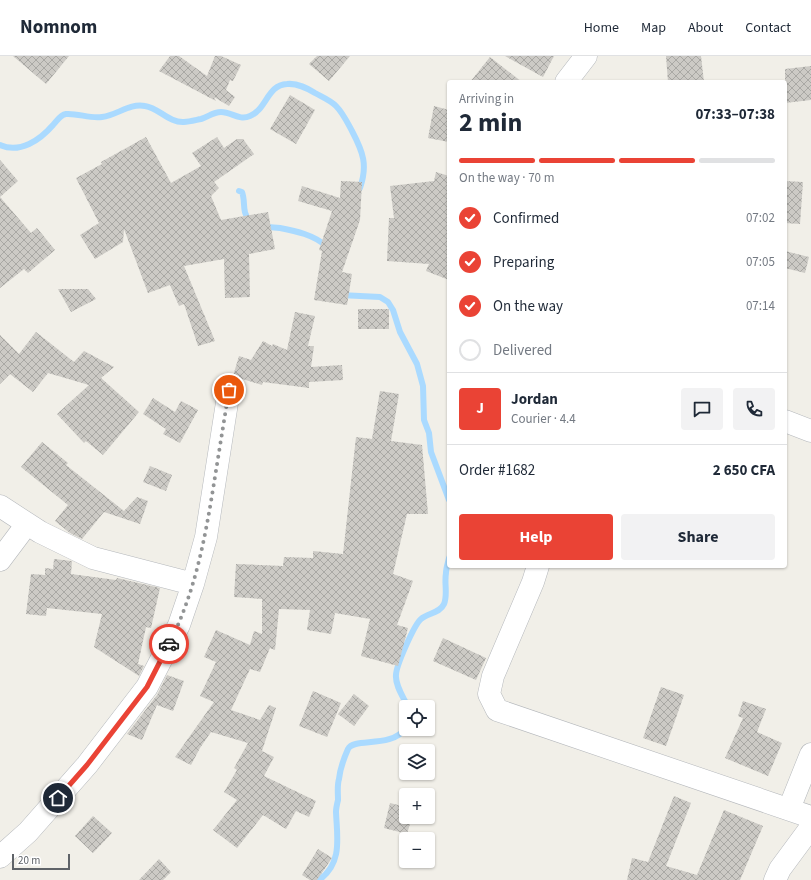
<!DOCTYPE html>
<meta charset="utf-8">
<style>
body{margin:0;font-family:"Source Sans 3",sans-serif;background:#f2f2f3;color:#1f2937;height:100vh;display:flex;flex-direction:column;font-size:15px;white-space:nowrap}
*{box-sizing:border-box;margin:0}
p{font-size:13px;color:#747a83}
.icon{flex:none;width:22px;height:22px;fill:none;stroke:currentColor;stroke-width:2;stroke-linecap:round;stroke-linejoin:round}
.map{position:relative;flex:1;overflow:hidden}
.panel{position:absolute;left:447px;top:24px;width:340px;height:488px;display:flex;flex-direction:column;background:#fff;border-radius:4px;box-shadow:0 1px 3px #0004}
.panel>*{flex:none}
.controls{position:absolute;left:399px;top:644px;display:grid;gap:8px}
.controls a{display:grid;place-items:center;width:36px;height:36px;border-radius:4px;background:#fff;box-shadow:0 1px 3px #0004;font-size:20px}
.scale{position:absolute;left:12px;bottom:10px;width:58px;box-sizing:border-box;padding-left:4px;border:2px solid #5f6368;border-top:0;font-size:11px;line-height:14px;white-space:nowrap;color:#5f6368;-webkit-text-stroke:3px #fff;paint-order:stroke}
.pin{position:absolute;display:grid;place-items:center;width:34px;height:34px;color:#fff;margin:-17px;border:2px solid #fff;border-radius:50%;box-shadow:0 1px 4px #0007}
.courier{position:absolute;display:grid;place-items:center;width:40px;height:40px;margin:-20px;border:3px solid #ea4335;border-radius:50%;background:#fff;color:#222;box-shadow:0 1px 5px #0007}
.summary em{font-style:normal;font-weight:700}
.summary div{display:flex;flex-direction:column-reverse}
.summary{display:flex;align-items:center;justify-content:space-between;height:68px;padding:0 12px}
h1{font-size:26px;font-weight:700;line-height:30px}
.bar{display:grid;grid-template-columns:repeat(4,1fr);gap:6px 4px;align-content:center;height:48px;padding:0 12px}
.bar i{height:5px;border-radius:3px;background:#e0e1e3}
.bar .current{background:#ea4335}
.bar p{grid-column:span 4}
.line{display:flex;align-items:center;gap:10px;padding:0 12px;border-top:1px solid #e0e1e3}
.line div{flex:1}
.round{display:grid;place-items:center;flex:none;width:42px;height:42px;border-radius:4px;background:#f2f2f3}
ol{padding:0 12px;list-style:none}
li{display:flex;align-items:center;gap:12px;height:44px}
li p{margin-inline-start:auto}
li .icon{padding:4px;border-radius:50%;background:#ea4335;color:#fff;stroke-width:4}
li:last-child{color:#747a83}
li i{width:22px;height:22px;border:2px solid #e0e1e3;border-radius:50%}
.primary-button{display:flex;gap:8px;margin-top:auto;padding:8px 12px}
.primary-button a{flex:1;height:46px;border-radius:4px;background:#ea4335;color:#fff;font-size:16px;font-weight:700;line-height:46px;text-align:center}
.primary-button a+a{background:#f2f2f3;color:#1f2937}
header{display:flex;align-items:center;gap:24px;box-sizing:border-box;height:56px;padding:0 20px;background:#fff;border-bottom:1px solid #e0e1e3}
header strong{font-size:19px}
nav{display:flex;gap:22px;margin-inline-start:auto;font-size:14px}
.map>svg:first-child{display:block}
</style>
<header>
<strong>Nomnom</strong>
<nav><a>Home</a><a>Map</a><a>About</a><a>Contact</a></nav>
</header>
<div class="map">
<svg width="811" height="824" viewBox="0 0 811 824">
<defs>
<pattern id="building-cross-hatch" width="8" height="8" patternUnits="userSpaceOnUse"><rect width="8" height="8" fill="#cccac5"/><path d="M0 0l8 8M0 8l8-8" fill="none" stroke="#a9a8a4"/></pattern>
</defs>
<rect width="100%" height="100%" fill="#f1efe8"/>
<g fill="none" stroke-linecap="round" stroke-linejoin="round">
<path stroke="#aadaff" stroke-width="6" d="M0 89C20 98 40 84 53 69 57 65 60 59 66 58 78 57 90 63 102 61 118 59 129 47 145 50 159 52 169 67 184 66 189 66 196 64 201 63 208 61 213 56 221 56 232 56 239 65 250 60 267 53 267 29 287 28 298 27 307 32 315 37 322 41 330 44 336 50 343 57 347 66 352 75 363 96 368 109 360 132
M239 135 242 136C246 146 241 156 250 165
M264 170C270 172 274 171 280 172 296 175 314 179 326 190
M340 239 380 241 388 246 393 254 400 276 417 308 423 330 424 364 429 377 431 396 449 444
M408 651C404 642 395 630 396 619 396 610 414 569 421 563 428 557 440 557 444 548 448 539 444 527 446 517 446 512 448 507 449 502
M319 824C343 807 337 781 336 756 336 752 337 748 338 744 338 737 337 729 339 723 340 713 344 702 348 693 354 681 391 693 406 672"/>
</g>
<path fill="url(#building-cross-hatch)" d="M13 0H69L46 28Z
M170 0H179L207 20 215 0H221L241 9 233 25 230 24 226 34 235 41 229 50 214 41 216 45 159 15Z
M317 0H350L329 25 309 8Z
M505 0H554L543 21Z
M666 0H701L704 26H668Z
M490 1 522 26H470Z
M811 10V44L785 47V13Z
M290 39 315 54 296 88 270 73Z
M434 50 449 54V86L428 82Z
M146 81 171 127 201 110 192 97 217 81 224 92 237 83H243L254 98 214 126 219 132 211 140 221 164 268 156 275 193 249 198 250 241 225 242 224 203 184 210 215 285 198 290 184 248 179 250 170 229 148 237 124 173 123 186 95 203 80 179 99 167 76 122 102 108 101 106Z
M0 104 18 125 0 141Z
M436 116 449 120V224L426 215 429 208 387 205 389 162H394L390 130 434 125Z
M341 125 362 126 360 164 342 216 352 218 347 249 314 244 322 195 319 194 332 155 298 145 302 130 340 142Z
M785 125 803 126 800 168 785 167Z
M0 141 31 177 37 172 55 194 28 217 24 213 0 232Z
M785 195 809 201 805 217 785 212Z
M58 233H88L96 243 71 256Z
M358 253H389V273H358Z
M295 256 315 260 308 290H314L311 311 342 309 343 324 309 326V332L263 326 262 329 233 320 239 300 251 304 263 285 272 290 273 288 287 294Z
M36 276 74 306 84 295 114 311 101 322 139 356 103 399 86 385 84 387 57 358 89 329 48 317 33 336 10 318 0 328V279L19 298Z
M380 335 399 338 391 385 422 389 428 458H407L393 518 413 525 397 569 408 572 398 610 361 600 370 563 335 557 331 578 307 574 310 554 279 553 275 594 270 592 260 616 250 613 231 654 260 664 269 649 276 652 262 695 274 701 264 720 316 745 309 761 296 755 286 773 263 759 237 792 213 774 237 744 224 736 237 714 234 712 248 687 211 676 200 692 191 709 175 701 214 646 200 640 216 606 204 601 216 574 250 589 254 575 262 578V543L234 541 236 508 283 510 284 501 313 502V495L343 498 356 381 372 383Z
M153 342 175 356 181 345 198 354 180 387 163 378 166 373 143 358Z
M42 386 68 407 66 409 124 455 137 441 148 445 140 468 104 456 82 483 70 477 55 465 68 449 21 411Z
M150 410 172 419 166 435 143 426Z
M54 503 72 505 71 518 116 524 117 522 160 532 151 572 146 571 138 608 144 610 139 620 94 591 102 558 47 552 46 560 26 558 31 518 45 519V512L53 513Z
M443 582 486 602 476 624 433 605Z
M167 619 184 625 173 655 157 649 142 684 127 678 157 639Z
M661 631 684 639 666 690 643 682Z
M313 635 341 647 327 681 299 670Z
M354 638 369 650 354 670 338 658Z
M743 645 766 653 757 676 782 687 768 720 725 702 743 662 738 660Z
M674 740 691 747 666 810 697 819 724 754 763 770 740 824H627L632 802 648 806Z
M390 747 406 751V761H412L407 778 384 772Z
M93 760 112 777 93 797 75 780Z
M318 793 332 802 317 824H310L302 819Z
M159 803 171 816 163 824H139Z"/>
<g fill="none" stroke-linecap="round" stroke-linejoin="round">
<g stroke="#b5b8bc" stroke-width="23">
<path id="minor" d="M566 26 586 0
M785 365 811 375
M0 450 40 476 93 502 193 528
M0 504 27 468
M538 510 533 526 493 620 489 638 497 654 811 761
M789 753 811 698
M0 801 28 776 87 709 147 631 179 569 193 528 206 481 229 334
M775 824 780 813 811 771"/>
</g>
<use href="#minor" stroke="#fff" stroke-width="22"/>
</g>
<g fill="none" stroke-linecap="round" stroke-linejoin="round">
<path stroke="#929495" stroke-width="4" stroke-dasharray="0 7.2" d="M169 588C195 537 205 483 214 427 219 396 224 365 229 334"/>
<path stroke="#ea4335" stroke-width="5" d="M58 742 87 709 147 631 169 588"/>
</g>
</svg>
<div class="controls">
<a><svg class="icon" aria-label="locate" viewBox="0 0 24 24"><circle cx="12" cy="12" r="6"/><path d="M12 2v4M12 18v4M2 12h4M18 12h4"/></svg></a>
<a><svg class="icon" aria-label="layers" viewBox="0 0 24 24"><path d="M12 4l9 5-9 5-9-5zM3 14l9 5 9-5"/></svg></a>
<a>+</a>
<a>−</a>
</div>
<div class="scale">20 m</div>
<div class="pin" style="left:229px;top:334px;background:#ea580c"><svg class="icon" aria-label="bag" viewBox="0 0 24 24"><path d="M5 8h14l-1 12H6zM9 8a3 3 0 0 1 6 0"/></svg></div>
<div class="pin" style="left:58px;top:742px;background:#1f2937"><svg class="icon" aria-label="home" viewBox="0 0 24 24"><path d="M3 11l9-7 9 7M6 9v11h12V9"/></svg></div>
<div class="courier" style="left:169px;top:588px"><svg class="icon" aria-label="car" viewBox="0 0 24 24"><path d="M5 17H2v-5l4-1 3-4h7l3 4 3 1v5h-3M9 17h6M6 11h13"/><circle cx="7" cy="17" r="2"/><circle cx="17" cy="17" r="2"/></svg></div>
<section class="panel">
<div class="summary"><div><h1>2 min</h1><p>Arriving in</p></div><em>07:33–07:38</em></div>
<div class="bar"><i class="current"></i><i class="current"></i><i class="current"></i><i></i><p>On the way · 70 m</p></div>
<ol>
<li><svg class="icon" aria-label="check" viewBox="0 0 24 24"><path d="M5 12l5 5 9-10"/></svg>Confirmed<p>07:02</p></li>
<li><svg class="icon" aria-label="check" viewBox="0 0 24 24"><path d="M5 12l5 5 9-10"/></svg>Preparing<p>07:05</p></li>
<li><svg class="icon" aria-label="check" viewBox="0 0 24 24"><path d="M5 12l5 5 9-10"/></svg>On the way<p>07:14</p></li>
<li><i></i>Delivered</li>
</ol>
<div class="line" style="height:72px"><b class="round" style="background:#ea4335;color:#fff">J</b><div><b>Jordan</b><p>Courier · 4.4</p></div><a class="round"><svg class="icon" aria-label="chat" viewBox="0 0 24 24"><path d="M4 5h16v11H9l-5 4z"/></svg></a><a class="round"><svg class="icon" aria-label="phone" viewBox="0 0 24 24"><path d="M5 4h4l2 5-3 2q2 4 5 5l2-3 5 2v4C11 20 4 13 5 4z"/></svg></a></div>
<div class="line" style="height:52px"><div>Order #1682</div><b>2 650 CFA</b></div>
<div class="primary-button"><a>Help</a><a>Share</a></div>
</section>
</div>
